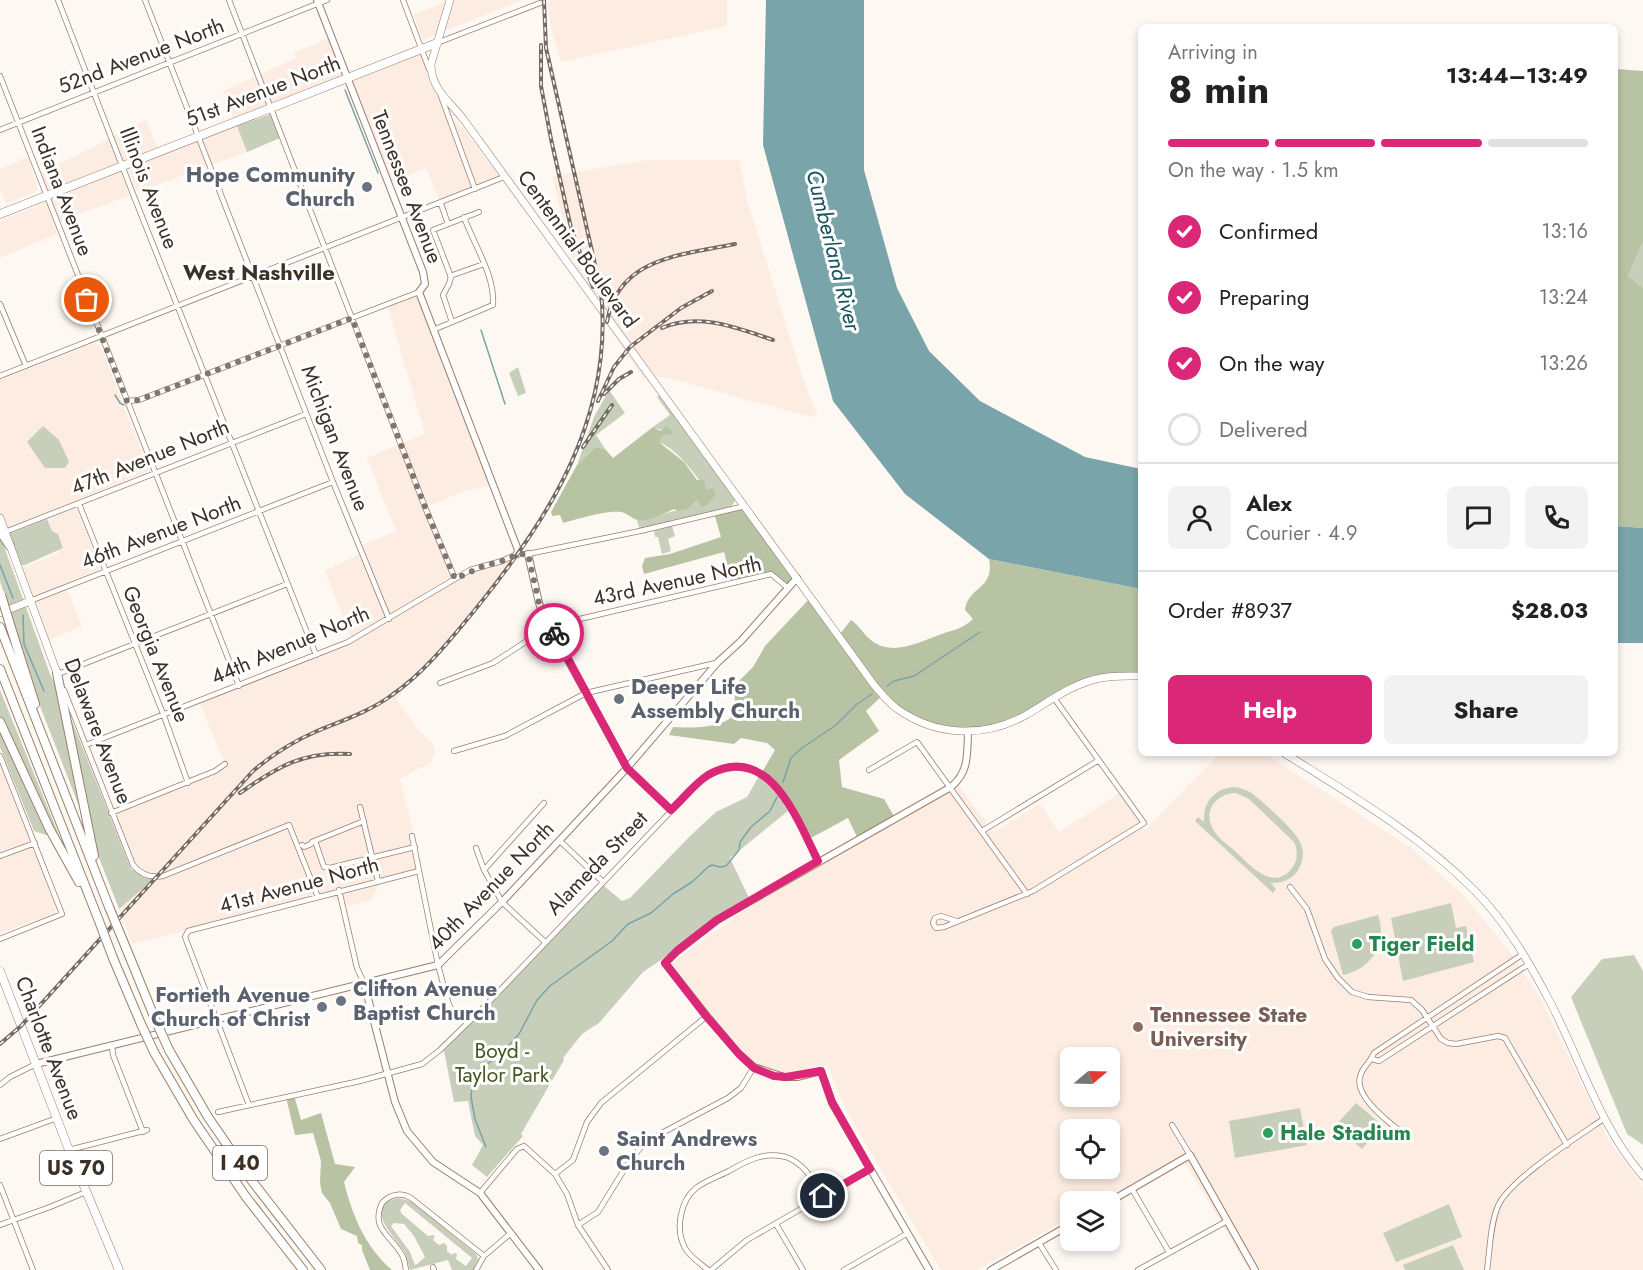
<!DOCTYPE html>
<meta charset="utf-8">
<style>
body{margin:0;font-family:Jost,sans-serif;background:#f2f2f2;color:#222;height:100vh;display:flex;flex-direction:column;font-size:22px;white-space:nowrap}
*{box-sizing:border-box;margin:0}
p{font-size:20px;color:#767676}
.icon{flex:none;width:33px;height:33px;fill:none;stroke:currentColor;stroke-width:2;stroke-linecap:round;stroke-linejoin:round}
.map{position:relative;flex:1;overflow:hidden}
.panel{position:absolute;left:1138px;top:24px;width:480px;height:732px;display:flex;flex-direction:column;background:#fff;border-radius:9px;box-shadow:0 3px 9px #0003}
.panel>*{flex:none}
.needle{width:39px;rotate:71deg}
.controls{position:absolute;left:1060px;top:1047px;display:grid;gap:12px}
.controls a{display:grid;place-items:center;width:60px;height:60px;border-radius:9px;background:#fff;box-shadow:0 3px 9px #0003;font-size:30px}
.pin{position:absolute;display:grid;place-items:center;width:51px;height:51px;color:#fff;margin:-26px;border:3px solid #fff;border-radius:50%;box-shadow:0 2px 6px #0007}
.courier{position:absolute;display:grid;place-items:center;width:60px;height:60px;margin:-30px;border:4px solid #db2777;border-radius:50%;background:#fff;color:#222;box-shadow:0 2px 8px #0007}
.head em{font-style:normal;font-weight:700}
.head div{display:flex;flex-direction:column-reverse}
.head{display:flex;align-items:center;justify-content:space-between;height:102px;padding:0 30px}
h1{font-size:39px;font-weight:700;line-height:45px}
.bar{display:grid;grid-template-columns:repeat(4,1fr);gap:9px 6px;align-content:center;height:72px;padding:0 30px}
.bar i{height:8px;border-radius:4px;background:#e0e0e0}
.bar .current{background:#db2777}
.bar p{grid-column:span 4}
.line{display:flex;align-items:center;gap:15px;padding:0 30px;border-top:2px solid #e0e0e0}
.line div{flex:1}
.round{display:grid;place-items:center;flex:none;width:63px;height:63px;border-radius:9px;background:#f2f2f2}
ol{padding:0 30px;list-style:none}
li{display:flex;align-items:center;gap:18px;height:66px}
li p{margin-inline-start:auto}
li .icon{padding:6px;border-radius:50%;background:#db2777;color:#fff;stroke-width:4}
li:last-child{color:#767676}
li i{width:33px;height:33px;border:3px solid #e0e0e0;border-radius:50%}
.button{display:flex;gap:12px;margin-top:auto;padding:12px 30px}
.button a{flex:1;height:69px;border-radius:9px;background:#db2777;color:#fff;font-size:24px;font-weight:700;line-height:69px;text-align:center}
.button a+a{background:#f2f2f2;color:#222}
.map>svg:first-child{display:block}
</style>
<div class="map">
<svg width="1643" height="1270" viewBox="0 0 1643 1270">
<rect width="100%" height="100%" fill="#fef8f3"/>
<path fill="#fcece2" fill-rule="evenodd" d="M449 0H522L423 40 414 15Z
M553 0H727V26L561 62 550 25 548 3Z
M331 37 347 77 422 50 452 119 462 127 499 176 441 204 426 168 388 183 347 78 235 122 223 91 296 58 294 53Z
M146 120 159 152 47 195 39 174Z
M237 126 247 152 137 192 128 168Z
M28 157 38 190 6 204 0 189V169Z
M648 160H739L747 200 802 376 817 415 811 417 664 377 643 378 579 283 552 176Z
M120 172 130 195 54 224 57 234 0 258V221Z
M419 292 494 485 465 491 425 507 427 518 450 576 370 628 470 570 519 554 396 699 417 728 434 745 435 753 431 762 400 779 410 818 419 869 381 880 372 900 349 906 324 895 133 944 119 909 155 877 133 865 111 813 225 764 199 702 352 640 325 571 362 553 360 546 396 531 367 458 425 434 387 304Z
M93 344H98L101 347 148 468 147 471 145 473 6 528 0 512V380Z
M73 509 78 511 100 568 65 584 82 626 48 640 21 568 59 553 58 551 63 548 58 534 52 531 47 519Z
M1220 753H1264L1410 847 1463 895 1508 949 1542 1001 1608 1139 1643 1187V1270H1249L1181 1156 1100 1201 1071 1202V1217L977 1270H941L847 1112 827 1065 795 1073H781L764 1069 744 1053 670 964 761 899 958 785 994 832 1040 804 1059 832 1120 793 1145 830ZM1071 1058H1110V1096H1071ZM1071 1130H1110V1168H1071Z
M0 763 56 908 54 913 47 916 0 933Z"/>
<path fill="#c7cfba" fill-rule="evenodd" d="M271 114 280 138 247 152 237 126Z
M1643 242V288L1628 276Z
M518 367 526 393 518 396 509 373Z
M609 390 625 413 596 435 605 449 595 447 577 465 594 417Z
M663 393 735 495V501L730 509 640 531 637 520C656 520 670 509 688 509L697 500 702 506 706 490C697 476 677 449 660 443L659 439 663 436 673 434 653 427 670 415 657 397Z
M43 426 59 440 69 462 65 468H45L27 442Z
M47 519 52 531 58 534 63 548 25 565H21L9 534Z
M672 526 675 536 668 539 671 551 662 554 658 537H655L654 531Z
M0 535 50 674 66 706 131 869 156 877 119 909 33 688 0 581Z
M0 690 61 840 34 831 0 747Z
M759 776 775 789 788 811 730 858 749 898 708 923 661 960 643 972 599 1023 582 1034 563 1058 564 1060 521 1134 523 1136 487 1177 472 1165 483 1145 475 1136 468 1101 454 1102 444 1051 603 885 622 901 630 898 690 836 716 812 747 797Z
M1232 787C1238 787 1244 789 1250 792 1261 800 1295 830 1300 842 1305 852 1303 864 1296 873 1290 880 1281 883 1271 883L1276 889 1273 893 1195 821 1198 817 1204 822C1203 803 1213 790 1232 787ZM1236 793 1249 799 1294 842C1298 851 1298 860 1292 868 1273 893 1249 864 1235 851 1227 844 1216 837 1212 827 1203 809 1218 793 1236 793Z
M1451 903 1456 928 1466 926 1474 962 1403 981 1391 918Z
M1378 915C1388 944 1372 968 1343 975L1331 931 1334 927Z
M1634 955 1643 971V1145L1627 1134 1571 997 1602 959Z
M1356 1103 1382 1125 1362 1149 1335 1126Z
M1300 1108 1307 1145 1235 1158 1229 1121Z
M398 1198 411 1201 476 1254 478 1259 473 1270H452L448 1260 410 1270C408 1264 407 1257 404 1251 394 1236 362 1206 398 1198ZM405 1203 472 1258 466 1266 456 1259 457 1254 454 1253 452 1255 447 1251V1246L444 1243 439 1245 433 1240 435 1236 433 1235 428 1236 402 1214 400 1210ZM394 1223 404 1224 414 1236 425 1257 417 1264 415 1265 410 1252 391 1226Z
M1449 1204 1462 1237 1396 1262 1383 1233Z
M1453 1245 1464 1270H1405L1403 1265Z"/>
<path fill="#b8c3a3" d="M1616 69 1643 71V242L1628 276 1643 288V528L1616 526Z
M667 426 674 434 663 436 660 439V443L684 462 697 480H704L706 490 712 488 716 494 707 505 702 507 697 500 688 509 678 511 674 509C666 513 648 522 638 520 632 519 627 513 621 512 607 510 577 519 563 523L560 515 552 516 551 512 577 465 595 447 605 449 613 458 653 427 661 431Z
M745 506 797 578 788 588 771 574 732 583 724 552 644 574 642 566 645 558 670 554 721 537 714 513Z
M989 559 1141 589V676L1095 679 1023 716 968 733 923 723 883 695 866 711 879 731 839 760 842 787 884 799 895 818 858 839 848 818 807 840 783 794 761 774 775 750 767 743 741 738 734 744 669 735 673 727C688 728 723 729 733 715 737 708 734 694 734 686L753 667 765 646 811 597 839 635 851 620C860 626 865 637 875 643 895 655 920 642 939 635 952 630 963 629 973 619L965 610C968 586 995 590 989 559Z
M294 1095 301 1120 321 1113 335 1164 355 1167 344 1182C352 1215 366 1248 392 1270H370L362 1250V1245L358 1243 357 1236 341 1229 330 1203 322 1193 320 1183 321 1161 313 1133 295 1135 286 1097Z"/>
<path fill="#79a4a9" d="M766 0H864V170L897 288 929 351 980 401 1085 457 1141 469V589L989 559 905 494 833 401 763 145Z
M1616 526 1643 528V643H1616Z"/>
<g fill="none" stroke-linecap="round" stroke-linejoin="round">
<path stroke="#79a4a9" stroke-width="1.5" d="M345 90 378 173
M481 330 505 404
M115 395 120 403 124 405
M0 565 13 598
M23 615 24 644 44 691
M887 686 894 681 914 676 980 632
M783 782 791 758 802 748 836 725 857 704 872 694
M486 1147 475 1119 471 1097 473 1078 476 1072 500 1055 519 1034 537 1000 550 986 612 941 628 924 651 913 673 894 692 882 708 867 712 865 720 867 726 866 739 850 740 842 751 827 770 811 777 797"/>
<g stroke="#9b7e6b" stroke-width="6">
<path id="minor" d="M58 0 133 194 316 655
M145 0 333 482 389 619
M229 0 425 507 455 579
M403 0 429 69
M437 43 540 3
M0 76 239 686
M441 96 475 189
M0 130 327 0
M441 204 448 224
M450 276 484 264
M0 304 26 366
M452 322 443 295 449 284 451 277 433 230 479 212
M433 330 493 305C495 275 474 245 464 217
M0 376 504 177
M127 401 139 400 419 292
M79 504 164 716 188 783
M5 532 306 414
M30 601 333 482
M58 674 287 584
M440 683 493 663 550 626 771 574 788 588
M64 690 133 865C141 875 151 878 163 876L289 825 318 897
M86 745 348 642 470 570 502 561 517 554H528L640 531 745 506
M454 751 505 736 586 693 716 663
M0 756 62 914 0 939
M627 768 671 810
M869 770 917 742 1027 894
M360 807 378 881
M111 813 215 771 225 764
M982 831 1099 760
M412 836 438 965 449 1005 457 1018 467 1022
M559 840 603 882
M315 841 324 867 330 868 415 847
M302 845 304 847 311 844 312 842 364 821
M476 848 484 870 502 902 545 942
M0 856 35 843
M484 870 544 803
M1290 887 1307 909 1325 959 1338 978 1352 992 1368 997 1411 1000 1422 1010 1441 1039 1448 1043 1456 1044 1498 1036 1505 1038 1567 1145
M339 890 357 968 364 983
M956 921 941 916 935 918 933 923 936 928 944 927 1033 891 1144 823 1054 698
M112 1046 113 1055 143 1132
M1372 1059 1379 1061 1529 964
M0 1085 10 1077 36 1064
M249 1105 185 937 188 931 419 871
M218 1112 360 1081 422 1064 440 1050 487 1004 695 786C717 765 752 760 775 784 790 800 807 840 818 861
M1172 1125 1190 1155
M1407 1137C1392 1124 1354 1098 1360 1077 1362 1067 1371 1062 1374 1053L1523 954
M0 1139 57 1118
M69 1150 147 1130
M555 1174 573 1160 587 1122 601 1103 707 1016
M0 1185 33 1270
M1132 1189 1169 1252
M480 1193 517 1149 524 1146 555 1174 567 1194 578 1225 608 1270
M776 1224 803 1270
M0 1225 50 1207 86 1192
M578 1225 598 1212 627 1165 641 1147 660 1134 728 1098 741 1088 754 1067
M1039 1243 1056 1270
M433 1267 434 1270
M406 1270C405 1265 405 1260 402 1255 392 1236 370 1229 382 1203 390 1194 401 1192 411 1198L484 1256 511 1233
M476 1270 484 1256
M708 1270C701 1264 689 1256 685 1248 675 1230 680 1201 696 1188 705 1181 719 1176 729 1171 746 1161 765 1151 786 1157 805 1164 813 1180 823 1196
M711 1270 747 1240 870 1169
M844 1270 908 1233
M1138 1270 1227 1221
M1487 1270C1490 1250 1490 1225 1498 1206 1509 1180 1579 1136 1605 1118"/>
</g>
<g stroke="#9b7e6b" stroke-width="8">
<path id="tertiary" d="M317 0 423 272 425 284 419 292 518 550 517 554
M528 554 539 603 544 616 627 768
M364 983 395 1102 407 1131 433 1162 480 1193 539 1270
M36 1064 438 965 502 902 627 768 718 662 741 641 797 578
M1109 1202 1190 1155 1255 1270
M929 1270 832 1103 821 1071 797 1077H784L754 1067 739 1054 707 1016 665 963 677 951 717 920 951 787C969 772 967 755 968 733
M991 1270 1071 1224"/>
</g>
<g stroke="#9b7e6b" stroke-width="8">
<path id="secondary" d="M450 0 431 64C431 90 450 101 464 120L874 685C881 693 888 702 896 708 936 737 984 738 1026 715 1048 702 1071 685 1096 679 1110 675 1127 676 1142 676
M0 518 57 673
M0 613 30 601
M1284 753C1351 795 1420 835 1475 891 1506 922 1529 962 1549 1000 1580 1058 1599 1126 1643 1176"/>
</g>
<g stroke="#9b7e6b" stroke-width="9">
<path id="primary" d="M0 214 437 43
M0 971 69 1150 119 1270"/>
</g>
<g stroke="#9b7e6b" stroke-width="10">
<path id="motorway" d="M0 531 10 546
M0 627 109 907
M11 628 35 704
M0 669 99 921
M57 673 94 856
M0 722 49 828 79 882
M126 948 155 1019
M113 958 141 1024
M169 1050 208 1117 252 1181 321 1270
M154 1052 193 1119 246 1197 303 1270"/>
</g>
<use href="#minor" stroke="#fff" stroke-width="4.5"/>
<use href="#tertiary" stroke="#fff" stroke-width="6"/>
<use href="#secondary" stroke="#fff" stroke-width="7"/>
<use href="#primary" stroke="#fff" stroke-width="8"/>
<use href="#motorway" stroke="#fff" stroke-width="8"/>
<g stroke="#756b63" stroke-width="4">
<path id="rail" d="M541 45V86L551 139 571 228 593 287
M607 322C618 257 682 255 735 244
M662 328C699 312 737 328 773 340
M604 394 619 379 631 372
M598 401 614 367 630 347 681 308 712 291
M583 447 612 405
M240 793C277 767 303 751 350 754
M0 1044 21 1026 253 771C272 755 292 742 315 732 341 721 369 712 392 695 425 672 449 641 474 611 550 518 614 417 601 291L546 48 544 0"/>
</g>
<use href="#rail" stroke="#fff" stroke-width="1.5" stroke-dasharray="4.5" stroke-linecap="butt"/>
<g stroke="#9b7e6b" stroke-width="10" stroke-linecap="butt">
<path id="motorway-bridge" d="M1 595 11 628
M109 907 126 948
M99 921 113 958
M155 1019 169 1050
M141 1024 154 1052"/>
</g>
<use href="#motorway-bridge" stroke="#fff" stroke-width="8"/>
</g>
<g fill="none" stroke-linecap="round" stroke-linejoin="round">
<path stroke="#80766e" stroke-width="6" stroke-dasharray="0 10.8" d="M87 300 127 401 139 400 352 318 425 507 455 579 483 566 502 561 519 554H528L539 603 554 633"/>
<path stroke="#db2777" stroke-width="8" d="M554 633 627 768 671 810C683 799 694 784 708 775 769 740 798 821 818 861L717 920 677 951 665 963 706 1016 739 1054 754 1068 774 1076 786 1077 821 1071 832 1102 870 1169 823 1196"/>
</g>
<g fill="#6b7280" stroke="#fff" stroke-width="2">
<circle cx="367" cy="187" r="6"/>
<circle cx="619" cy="699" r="6"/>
<circle cx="341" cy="1001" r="6"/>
<circle cx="322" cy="1007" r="6"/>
<circle cx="604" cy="1151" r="6"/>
</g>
<g fill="#2e9e5b" stroke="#fff" stroke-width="2">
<circle cx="1357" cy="944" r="6"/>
<circle cx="1268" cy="1133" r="6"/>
</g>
<circle fill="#8d6e63" stroke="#fff" stroke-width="2" cx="1138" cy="1027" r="6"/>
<g text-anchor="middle" stroke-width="6" stroke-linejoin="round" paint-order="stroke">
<g fill="#fff" stroke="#766e68" stroke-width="1.5">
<rect x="213" y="1146" width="54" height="34" rx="4.5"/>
<rect x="40" y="1151" width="72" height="34" rx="4.5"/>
</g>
<g font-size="20" font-weight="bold" fill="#3c3027">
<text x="240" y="1170">I 40</text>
<text x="76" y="1175">US 70</text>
</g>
<g font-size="21" fill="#3c3027" stroke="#fff">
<text transform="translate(141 56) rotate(-21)" y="7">52nd Avenue North</text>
<text transform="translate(263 91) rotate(-21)" y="7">51st Avenue North</text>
<text transform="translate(407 187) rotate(69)" y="7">Tennessee Avenue</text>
<text transform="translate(149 188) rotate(69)" y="7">Illinois Avenue</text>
<text transform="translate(62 191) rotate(69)" y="7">Indiana Avenue</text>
<text transform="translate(578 249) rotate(54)" y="7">Centennial Boulevard</text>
<text transform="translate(335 438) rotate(69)" y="7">Michigan Avenue</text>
<text transform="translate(150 457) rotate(-22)" y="7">47th Avenue North</text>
<text transform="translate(161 532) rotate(-21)" y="7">46th Avenue North</text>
<text transform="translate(677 581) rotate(-12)" y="7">43rd Avenue North</text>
<text transform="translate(290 645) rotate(-23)" y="7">44th Avenue North</text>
<text transform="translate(156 654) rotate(68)" y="7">Georgia Avenue</text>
<text transform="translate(98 731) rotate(69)" y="7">Delaware Avenue</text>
<text transform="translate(597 863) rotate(-46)" y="7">Alameda Street</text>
<text transform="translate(299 885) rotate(-15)" y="7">41st Avenue North</text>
<text transform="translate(491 886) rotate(-46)" y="7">40th Avenue North</text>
<text transform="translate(49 1048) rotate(69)" y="7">Charlotte Avenue</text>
</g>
<g font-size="21" font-weight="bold" fill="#5b616d" stroke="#fff" text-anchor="start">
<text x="355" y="182" text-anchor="end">Hope Community<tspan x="355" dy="24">Church</tspan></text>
<text x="631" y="694">Deeper Life<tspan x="631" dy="24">Assembly Church</tspan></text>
<text x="353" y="996">Clifton Avenue<tspan x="353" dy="24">Baptist Church</tspan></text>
<text x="310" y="1002" text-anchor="end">Fortieth Avenue<tspan x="310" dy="24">Church of Christ</tspan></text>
<text x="616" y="1146">Saint Andrews<tspan x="616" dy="24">Church</tspan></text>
</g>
<g font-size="21" font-weight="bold" fill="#27864d" stroke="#fff" text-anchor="start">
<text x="1369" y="951">Tiger Field</text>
<text x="1280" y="1140">Hale Stadium</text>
</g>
<g font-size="21" font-weight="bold" fill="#785e54" stroke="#fff" text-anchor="start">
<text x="1150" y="1022">Tennessee State<tspan x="1150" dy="24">University</tspan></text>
</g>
<g font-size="21" fill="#465522" stroke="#fff">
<text x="502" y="1058">Boyd -<tspan x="502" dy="24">Taylor Park</tspan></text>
</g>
<g font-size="22" font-style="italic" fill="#16545a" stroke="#fff">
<text transform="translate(834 250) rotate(76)" y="8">Cumberland River</text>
</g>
<g font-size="22" font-weight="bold" fill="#3c3027" stroke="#fff">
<text x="259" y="280">West Nashville</text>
</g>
</g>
</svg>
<div class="controls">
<a><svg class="needle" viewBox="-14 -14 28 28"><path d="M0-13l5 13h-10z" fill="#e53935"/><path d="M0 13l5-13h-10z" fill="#767676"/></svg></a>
<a><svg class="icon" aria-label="locate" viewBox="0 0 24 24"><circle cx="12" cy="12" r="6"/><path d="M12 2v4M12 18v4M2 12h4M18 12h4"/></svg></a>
<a><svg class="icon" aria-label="layers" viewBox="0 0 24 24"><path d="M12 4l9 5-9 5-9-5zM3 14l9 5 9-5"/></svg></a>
</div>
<div class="pin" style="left:87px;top:300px;background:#ea580c"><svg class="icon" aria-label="bag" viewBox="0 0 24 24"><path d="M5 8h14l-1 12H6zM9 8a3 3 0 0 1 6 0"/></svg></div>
<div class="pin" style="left:823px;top:1196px;background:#1f2937"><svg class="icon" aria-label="home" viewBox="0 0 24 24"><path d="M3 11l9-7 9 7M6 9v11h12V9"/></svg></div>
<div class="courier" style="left:554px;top:633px"><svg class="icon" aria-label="bike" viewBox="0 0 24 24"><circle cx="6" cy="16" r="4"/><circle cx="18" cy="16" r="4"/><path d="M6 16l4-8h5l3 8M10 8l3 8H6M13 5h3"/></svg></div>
<section class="panel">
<div class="head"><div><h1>8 min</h1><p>Arriving in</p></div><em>13:44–13:49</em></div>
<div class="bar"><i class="current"></i><i class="current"></i><i class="current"></i><i></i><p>On the way · 1.5 km</p></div>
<ol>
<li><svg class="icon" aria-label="check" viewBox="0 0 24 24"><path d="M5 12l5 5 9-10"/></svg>Confirmed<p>13:16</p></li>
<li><svg class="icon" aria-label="check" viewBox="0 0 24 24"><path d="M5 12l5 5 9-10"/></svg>Preparing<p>13:24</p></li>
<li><svg class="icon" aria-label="check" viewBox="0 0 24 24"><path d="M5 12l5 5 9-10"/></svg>On the way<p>13:26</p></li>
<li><i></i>Delivered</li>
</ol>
<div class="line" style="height:108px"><a class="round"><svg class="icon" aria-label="person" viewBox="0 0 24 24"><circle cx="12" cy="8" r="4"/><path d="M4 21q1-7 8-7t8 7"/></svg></a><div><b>Alex</b><p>Courier · 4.9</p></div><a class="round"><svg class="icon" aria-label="chat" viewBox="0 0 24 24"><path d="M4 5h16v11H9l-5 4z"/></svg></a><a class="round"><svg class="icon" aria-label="phone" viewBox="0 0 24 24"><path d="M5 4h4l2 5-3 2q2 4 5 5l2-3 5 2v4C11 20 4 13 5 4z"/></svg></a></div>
<div class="line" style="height:78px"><div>Order #8937</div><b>$28.03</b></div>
<div class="button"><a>Help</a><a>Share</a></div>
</section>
</div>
